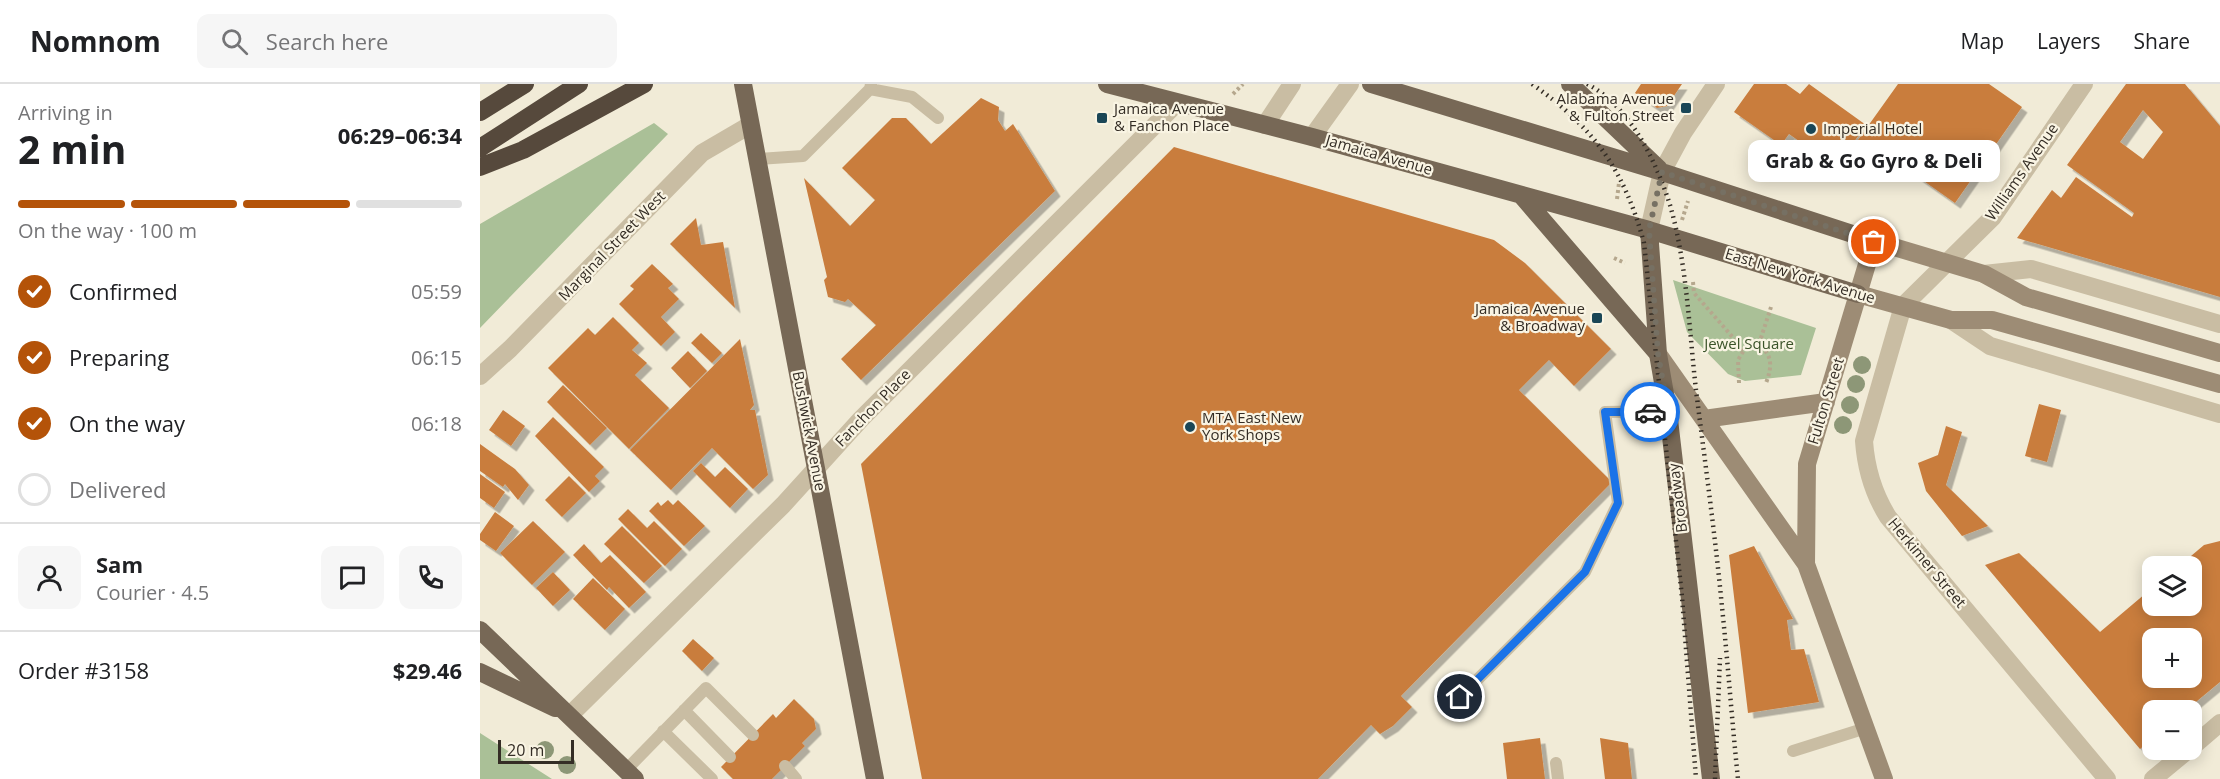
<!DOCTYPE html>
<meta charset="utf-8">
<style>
body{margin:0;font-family:"Open Sans",sans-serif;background:#f6f6f6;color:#202124;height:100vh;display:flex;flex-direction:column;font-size:22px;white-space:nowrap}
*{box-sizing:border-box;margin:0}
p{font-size:20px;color:#757577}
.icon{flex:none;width:33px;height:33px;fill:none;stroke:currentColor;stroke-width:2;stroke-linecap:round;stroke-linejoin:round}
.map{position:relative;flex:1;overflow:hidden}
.side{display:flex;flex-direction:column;background:#fff;width:480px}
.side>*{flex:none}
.fabs{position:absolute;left:1662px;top:472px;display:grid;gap:12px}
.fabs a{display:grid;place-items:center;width:60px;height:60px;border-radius:12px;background:#fff;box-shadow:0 3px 15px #0003;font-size:30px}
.scale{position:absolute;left:18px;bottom:15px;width:76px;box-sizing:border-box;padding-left:6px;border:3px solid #342d25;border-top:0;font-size:16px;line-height:21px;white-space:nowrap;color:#342d25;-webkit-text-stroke:4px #f9f4e3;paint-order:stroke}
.pin{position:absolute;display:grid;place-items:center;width:51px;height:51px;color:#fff;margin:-26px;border:3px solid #fff;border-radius:50%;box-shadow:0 2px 6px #0007}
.courier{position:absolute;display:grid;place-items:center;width:60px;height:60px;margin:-30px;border:4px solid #1a73e8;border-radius:50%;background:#fff;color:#222;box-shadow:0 2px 8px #0007}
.bubble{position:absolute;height:42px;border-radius:12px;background:#fff;box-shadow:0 3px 15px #0003;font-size:20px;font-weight:700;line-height:42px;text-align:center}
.summary em{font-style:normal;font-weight:700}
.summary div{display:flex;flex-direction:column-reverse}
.summary{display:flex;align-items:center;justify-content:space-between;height:102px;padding:0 18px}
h1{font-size:39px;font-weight:700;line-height:45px}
.bar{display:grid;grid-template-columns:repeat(4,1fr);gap:9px 6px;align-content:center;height:72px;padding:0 18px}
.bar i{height:8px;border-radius:4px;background:#e0e0e0}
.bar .on{background:#b45309}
.bar p{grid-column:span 4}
.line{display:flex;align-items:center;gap:15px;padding:0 18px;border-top:2px solid #e0e0e0}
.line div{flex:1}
.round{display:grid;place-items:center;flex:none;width:63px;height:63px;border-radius:12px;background:#f6f6f6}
ol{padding:0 18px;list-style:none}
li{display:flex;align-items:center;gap:18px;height:66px}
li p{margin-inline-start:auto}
li .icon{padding:6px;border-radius:50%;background:#b45309;color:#fff;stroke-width:4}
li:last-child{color:#757577}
li i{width:33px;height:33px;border:3px solid #e0e0e0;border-radius:50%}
header{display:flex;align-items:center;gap:36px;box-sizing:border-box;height:84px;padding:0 30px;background:#fff;border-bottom:2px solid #e0e0e0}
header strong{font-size:28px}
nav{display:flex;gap:33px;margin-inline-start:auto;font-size:21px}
.search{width:420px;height:54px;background:#f6f6f6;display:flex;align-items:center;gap:15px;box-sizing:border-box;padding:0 21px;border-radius:12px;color:#757577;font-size:22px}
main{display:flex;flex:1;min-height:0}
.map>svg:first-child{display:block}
</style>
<header>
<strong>Nomnom</strong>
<div class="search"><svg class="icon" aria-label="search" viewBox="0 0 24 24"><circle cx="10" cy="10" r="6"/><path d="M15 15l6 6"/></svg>Search here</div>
<nav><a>Map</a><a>Layers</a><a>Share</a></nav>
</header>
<main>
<section class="side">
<div class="summary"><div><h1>2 min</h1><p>Arriving in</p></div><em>06:29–06:34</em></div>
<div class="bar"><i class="on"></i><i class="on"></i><i class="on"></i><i></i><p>On the way · 100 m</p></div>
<ol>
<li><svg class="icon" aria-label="check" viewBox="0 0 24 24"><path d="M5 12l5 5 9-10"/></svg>Confirmed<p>05:59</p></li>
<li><svg class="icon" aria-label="check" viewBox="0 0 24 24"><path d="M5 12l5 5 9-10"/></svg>Preparing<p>06:15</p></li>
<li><svg class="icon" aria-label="check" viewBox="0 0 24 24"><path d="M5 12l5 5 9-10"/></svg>On the way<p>06:18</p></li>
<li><i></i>Delivered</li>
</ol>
<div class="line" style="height:108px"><a class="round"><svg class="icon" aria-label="person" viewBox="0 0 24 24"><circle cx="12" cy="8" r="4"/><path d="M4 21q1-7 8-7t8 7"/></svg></a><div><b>Sam</b><p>Courier · 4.5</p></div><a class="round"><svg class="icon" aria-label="chat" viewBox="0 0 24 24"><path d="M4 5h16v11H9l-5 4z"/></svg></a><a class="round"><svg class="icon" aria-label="phone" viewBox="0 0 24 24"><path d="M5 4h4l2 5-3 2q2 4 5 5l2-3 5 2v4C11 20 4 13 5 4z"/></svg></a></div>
<div class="line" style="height:78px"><div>Order #3158</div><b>$29.46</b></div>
</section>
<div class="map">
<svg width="1740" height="695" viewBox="0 0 1740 695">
<defs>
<filter id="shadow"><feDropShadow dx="5.5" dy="5.5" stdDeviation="0" flood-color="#0004"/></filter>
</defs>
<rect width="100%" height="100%" fill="#f1ebd7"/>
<path fill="#aac097" d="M174 39 188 50 0 244V140Z
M1193 196 1336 244 1321 291 1265 297 1248 290 1207 248Z
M0 649 72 695H0Z"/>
<path fill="#c97d3e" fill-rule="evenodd" filter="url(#shadow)" d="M1161 0H1202L1187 22 1177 24 1155 9Z
M1274 0H1306L1320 10 1329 0 1386 41 1356 83 1309 50 1301 61 1254 28Z
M1418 0H1509L1542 23 1475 119 1404 69 1401 72 1378 56Z
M1646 0H1705L1740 42V213L1537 154 1572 106 1581 114 1596 93 1652 133 1654 129 1587 81ZM1663 26 1683 48 1663 75 1640 58Z
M501 14 519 23 518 36 525 47 533 40 575 107 381 296 361 275 396 241 368 215 365 218 348 213 344 196 347 193 324 94 370 142 395 116 362 84 412 34H426L451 60Z
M694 63 1014 156 1045 179 1131 265 1094 302 1069 276 1039 306 1132 398 921 612 932 623 913 642 900 650 891 641 838 695H442L381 380Z
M216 134 221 161 243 158 255 224 190 160Z
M172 180 193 200 188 204 199 215 181 233 195 248 181 262 139 220 154 205 150 202Z
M133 233 159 259 152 266 167 279 155 291 189 324 149 365 68 284 108 244 115 251Z
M221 249 242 269 232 279 211 259Z
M260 255 274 321 270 326H275L288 391 273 405 232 364 191 406 150 366Z
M208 267 227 287 210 304 191 284Z
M83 301 127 344 110 361 67 318Z
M1559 320 1581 326 1567 378 1545 372Z
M23 326 45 342 31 362 9 346Z
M73 333 124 383 115 392 120 397 109 408 55 352Z
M1466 342 1482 348 1466 401 1508 442 1482 452 1446 407 1438 379 1458 371Z
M0 360 35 385 49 401 38 416 25 400 23 403 0 387Z
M221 379 235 393 245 383 268 405 250 424 213 387Z
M0 390 25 408 14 424 0 414Z
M89 392 106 409 82 433 65 416Z
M188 416 193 421 198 416 225 442 204 462 169 427 178 418 181 422Z
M148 425 167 444 174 437 202 465 185 482 138 435Z
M15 428 34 442 16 467 0 456V450Z
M53 437 85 468 52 501 20 469Z
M142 442 182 482 164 499 124 460Z
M1740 457V598L1705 627H1672V655L1660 665 1505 481 1539 469 1620 548 1672 504V522H1712V483H1698L1724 461ZM1672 555H1712V594H1672Z
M104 460 121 479 130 471 166 508 149 524 129 503 127 506 93 471Z
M1274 462 1313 535 1307 536 1311 566 1324 565 1339 618 1268 629 1249 471Z
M73 488 90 506 73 522 56 504Z
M113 494 145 525 125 546 93 515Z
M213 555 234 574 222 587 202 567Z
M314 615 334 635 336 645 322 659 325 662 292 695H253L241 683 293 630 296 634Z
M1060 654 1065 695H1027L1023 659Z
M1120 654 1148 659 1152 695H1125Z"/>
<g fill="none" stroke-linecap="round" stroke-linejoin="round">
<path stroke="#b5a78d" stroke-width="4" stroke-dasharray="3 3" stroke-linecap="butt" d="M753 10 763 0
M1137 115 1139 99
M1202 136 1208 117
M1134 174 1145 179
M1213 198 1214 209 1264 266
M1279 260 1291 223
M1259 299 1258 276 1264 266 1279 260C1293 272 1292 283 1286 299"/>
<path stroke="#c9bda3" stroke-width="12" d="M390 5 432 13 458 34
M277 75 323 72 390 5 391 0
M980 613 1105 488 1138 419 1125 328 1188 327
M204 626 250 673
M183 647 232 695
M1313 667 1386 644
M1076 679 1078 695
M305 682 316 695
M146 686 226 604 273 651"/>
<path stroke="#c9bda3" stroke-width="18" d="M1604 0 1513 133 1423 222 1384 357C1386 385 1393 409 1408 433L1627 695
M785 41 812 0
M832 53 870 0
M1169 146 1182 88 1203 49 1236 0
M1504 190 1551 185 1740 240
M1471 236 1510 262 1740 330
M0 292 30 265 222 69 270 41
M90 631 303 421 381 335 697 19
M1712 663 1740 639
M1673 695 1708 666"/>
<path stroke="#9d8c75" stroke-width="18" d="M1378 210 1471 236H1512L1740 300
M1178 270 1326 480 1404 695
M1224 335 1346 318
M1326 480 1327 380 1394 157 1504 190 1546 213 1740 269"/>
<path stroke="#776856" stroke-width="18" d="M263 0 395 695
M627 0 832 53 1169 146 1378 210
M891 0 1182 88 1394 157
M1090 0 1179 85
M1041 111 1178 270
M1169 146 1178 270 1188 327 1231 695
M0 546 155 695
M0 588 75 624"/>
<path stroke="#56493c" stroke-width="18" d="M0 28 45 0
M0 64 99 0
M0 83 43 66 164 0"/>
<path stroke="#342d25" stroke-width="4.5" stroke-dasharray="1.5 4.5" stroke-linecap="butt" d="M1052 0C1114 44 1144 85 1164 159L1202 513 1216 695
M1107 0C1150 22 1176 77 1190 121 1207 180 1209 245 1216 306 1225 378 1235 450 1242 523 1248 580 1252 638 1258 695
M1235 695 1240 574"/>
</g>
<g fill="#8d9777">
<circle cx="1382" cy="281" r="9"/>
<circle cx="1376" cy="300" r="9"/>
<circle cx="1370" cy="321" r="9"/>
<circle cx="1363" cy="341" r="9"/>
<circle cx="65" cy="666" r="9"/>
<circle cx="87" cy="681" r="9"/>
</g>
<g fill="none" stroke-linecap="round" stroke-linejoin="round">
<path stroke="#767063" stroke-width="6" stroke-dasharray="0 10.8" d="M1170 328 1188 327 1178 270 1169 146 1182 88 1394 158"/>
<path stroke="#1a73e8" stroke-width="8" d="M980 613 1105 488 1138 419 1125 328H1170"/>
</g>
<g fill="#1a4656" stroke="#f9f4e3" stroke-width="2">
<rect x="1200" y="18" width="12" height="12" rx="3"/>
<rect x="616" y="28" width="12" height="12" rx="3"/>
<circle cx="1331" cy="45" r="6"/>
<rect x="1111" y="228" width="12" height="12" rx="3"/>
<circle cx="710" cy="343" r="6"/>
</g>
<g text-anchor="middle" stroke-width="4.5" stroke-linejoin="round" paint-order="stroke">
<g font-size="15" fill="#342d25" stroke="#f9f4e3" text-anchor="start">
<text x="1194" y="20" text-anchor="end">Alabama Avenue<tspan x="1194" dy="17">&amp; Fulton Street</tspan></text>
<text x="634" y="30">Jamaica Avenue<tspan x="634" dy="17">&amp; Fanchon Place</tspan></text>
<text x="1343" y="50">Imperial Hotel</text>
<text x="1105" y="230" text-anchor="end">Jamaica Avenue<tspan x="1105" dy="17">&amp; Broadway</tspan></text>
<text x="722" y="339">MTA East New<tspan x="722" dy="17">York Shops</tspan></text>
</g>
<g font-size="15" fill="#342d25" stroke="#f9f4e3">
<text transform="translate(899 71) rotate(16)" y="5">Jamaica Avenue</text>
<text transform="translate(1542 88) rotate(-55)" y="5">Williams Avenue</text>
<text transform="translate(132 162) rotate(-46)" y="5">Marginal Street West</text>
<text transform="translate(1320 192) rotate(17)" y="5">East New York Avenue</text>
<text transform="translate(1346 317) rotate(-73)" y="5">Fulton Street</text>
<text transform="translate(393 324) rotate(-46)" y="5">Fanchon Place</text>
<text transform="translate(329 347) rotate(79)" y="5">Bushwick Avenue</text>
<text transform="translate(1198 414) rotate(-97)" y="5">Broadway</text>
<text transform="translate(1447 479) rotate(50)" y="5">Herkimer Street</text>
</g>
<g font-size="15" fill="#3b5329" stroke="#f9f4e3">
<text x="1269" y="265">Jewel Square</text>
</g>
</g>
</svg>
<div class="fabs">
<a><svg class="icon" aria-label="layers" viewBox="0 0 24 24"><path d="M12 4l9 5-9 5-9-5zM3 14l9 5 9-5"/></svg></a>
<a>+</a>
<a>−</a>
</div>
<div class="scale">20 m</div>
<div class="pin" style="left:1394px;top:158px;background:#ea580c"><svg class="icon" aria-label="bag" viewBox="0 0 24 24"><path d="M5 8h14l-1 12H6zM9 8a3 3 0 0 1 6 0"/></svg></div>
<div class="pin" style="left:980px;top:613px;background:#1f2937"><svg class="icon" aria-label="home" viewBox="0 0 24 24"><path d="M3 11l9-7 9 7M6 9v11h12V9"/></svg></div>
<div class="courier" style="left:1170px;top:328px"><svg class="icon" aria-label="car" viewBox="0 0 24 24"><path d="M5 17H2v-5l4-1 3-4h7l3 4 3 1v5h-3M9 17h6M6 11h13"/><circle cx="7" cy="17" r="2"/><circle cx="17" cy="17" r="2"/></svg></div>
<div class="bubble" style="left:1268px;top:56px;width:252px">Grab &amp; Go Gyro &amp; Deli</div>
</div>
</main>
